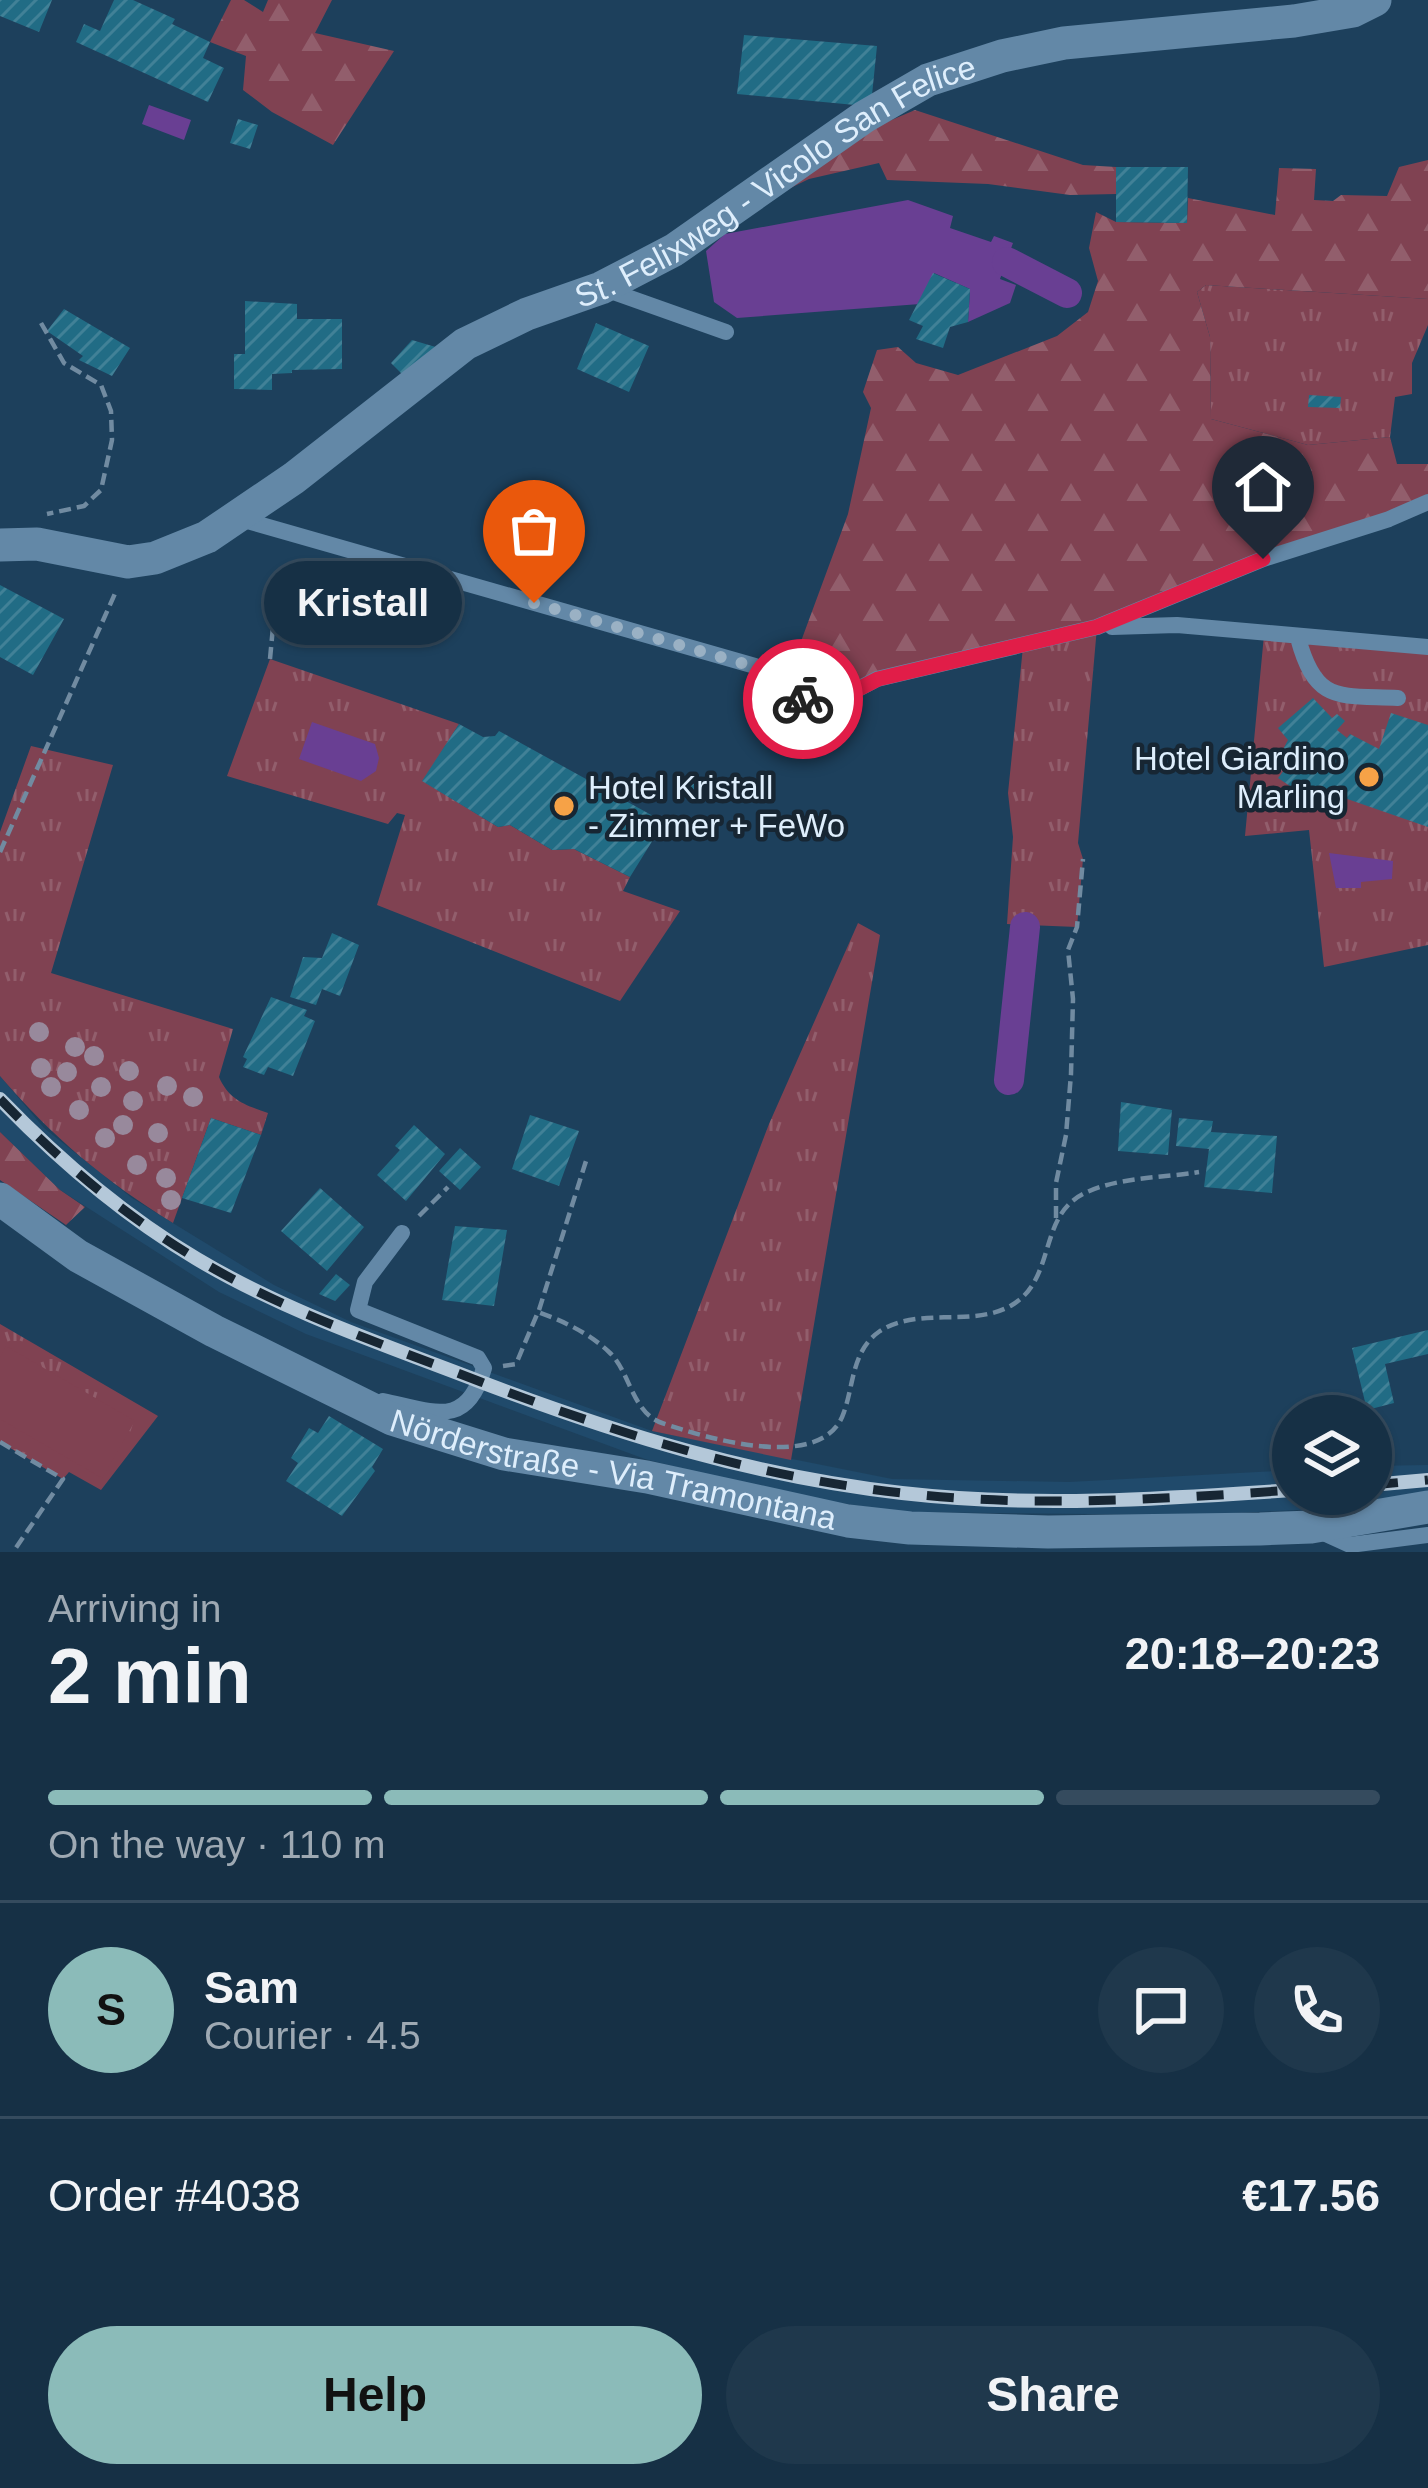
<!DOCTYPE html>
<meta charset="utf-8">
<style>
body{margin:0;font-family:Arial,sans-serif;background:#1f384c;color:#f1f3f6;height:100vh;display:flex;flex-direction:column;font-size:45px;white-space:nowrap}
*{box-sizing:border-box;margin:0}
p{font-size:39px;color:#9ea9b3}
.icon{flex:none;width:66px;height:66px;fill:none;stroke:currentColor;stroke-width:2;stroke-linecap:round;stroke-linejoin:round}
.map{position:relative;height:1552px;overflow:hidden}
.panel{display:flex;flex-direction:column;background:#163045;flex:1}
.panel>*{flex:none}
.buttons{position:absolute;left:1272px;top:1395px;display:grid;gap:24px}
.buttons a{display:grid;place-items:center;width:120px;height:120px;border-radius:50%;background:#163045;box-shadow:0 3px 9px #0004,0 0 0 3px #354b5e;font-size:60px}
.pin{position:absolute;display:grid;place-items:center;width:102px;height:102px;color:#fff;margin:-123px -51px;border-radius:50% 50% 50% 0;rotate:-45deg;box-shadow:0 0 12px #0007}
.pin .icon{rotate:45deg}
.courier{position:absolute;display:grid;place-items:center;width:120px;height:120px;margin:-60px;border:9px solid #e11d48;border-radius:50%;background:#fff;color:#222;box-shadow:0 3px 15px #0007}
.bubble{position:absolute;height:84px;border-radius:42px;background:#163045;box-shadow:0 3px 9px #0004,0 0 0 3px #354b5e;font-size:39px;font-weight:700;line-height:84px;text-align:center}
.headline em{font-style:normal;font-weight:700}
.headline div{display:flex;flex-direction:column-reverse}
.headline{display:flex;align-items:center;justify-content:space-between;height:204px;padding:0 48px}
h1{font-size:78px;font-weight:700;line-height:90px}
.bar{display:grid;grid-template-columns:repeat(4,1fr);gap:18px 12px;align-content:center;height:144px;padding:0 48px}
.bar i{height:15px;border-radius:9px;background:#354b5e}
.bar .current{background:#8bbbb9}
.bar p{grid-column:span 4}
.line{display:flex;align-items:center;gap:30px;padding:0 48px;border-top:3px solid #354b5e}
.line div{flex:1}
.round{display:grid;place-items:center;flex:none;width:126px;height:126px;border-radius:63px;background:#1f384c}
.button{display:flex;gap:24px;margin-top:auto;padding:24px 48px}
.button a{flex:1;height:138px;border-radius:72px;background:#8bbbb9;color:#111;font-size:48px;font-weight:700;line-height:138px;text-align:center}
.button a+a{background:#1f384c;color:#f1f3f6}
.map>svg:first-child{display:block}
</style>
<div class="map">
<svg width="1428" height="1552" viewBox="0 0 1428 1552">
<defs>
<pattern id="grass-tufts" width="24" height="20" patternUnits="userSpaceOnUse" patternTransform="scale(3)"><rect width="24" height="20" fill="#804252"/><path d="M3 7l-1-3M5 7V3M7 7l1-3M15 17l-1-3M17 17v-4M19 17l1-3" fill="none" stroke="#925e6c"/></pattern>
<pattern id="forest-firs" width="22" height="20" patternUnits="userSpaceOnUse" patternTransform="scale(3)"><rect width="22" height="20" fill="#804252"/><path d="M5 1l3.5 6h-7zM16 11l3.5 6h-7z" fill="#925e6c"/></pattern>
<pattern id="building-hatch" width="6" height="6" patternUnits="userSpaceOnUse" patternTransform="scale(3)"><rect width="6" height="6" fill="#216c85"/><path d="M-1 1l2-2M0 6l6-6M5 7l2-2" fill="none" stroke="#418197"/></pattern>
</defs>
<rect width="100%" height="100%" fill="#1d405c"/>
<path fill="#204a6b" d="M0 1076 44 1128 132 1198 274 1285 351 1322 652 1431 892 1479 1069 1482 1293 1470V1494H1371V1466L1428 1465V1493L1343 1508 1191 1515 900 1512 782 1494 645 1459 306 1334 219 1292 60 1190 0 1132Z"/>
<path fill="url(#grass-tufts)" d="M1206 285 1428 299V325L1412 363V394L1395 397 1390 437 1308 445 1211 419 1210 337 1197 292Z
M1097 627 1078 843 1083 859 1077 927 1007 924 1013 837 1008 793 1023 647Z
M1264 635 1428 647V945L1324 967 1309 830 1245 836Z
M270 659 459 724 423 781 498 827 510 825 552 850 574 849 630 877 623 891 680 911 620 1001 377 905 405 815 397 813 388 824 227 776Z
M31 746 113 765 51 973 233 1029 219 1077C229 1100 245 1105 268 1113L261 1135 211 1118 173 1223C106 1182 51 1136 0 1076V832Z
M858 923 880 935 791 1460 652 1431 769 1124Z
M0 1324 158 1416 101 1490 69 1472 63 1479 0 1442Z"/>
<path fill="url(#forest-firs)" d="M231 0H244L263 12 268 0H332L315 33 394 51 333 145 272 112 243 90 246 56 210 42Z
M915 110 1083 165 1116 167V194L1070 195 988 184 887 180 879 163 809 179 745 210 868 130Z
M1428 160V299L1206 285 1197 292 1210 337 1211 419 1308 445 1390 437 1397 464H1428V502L1097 627 859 688 800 644 848 514 871 408 863 392 877 350 898 347 916 363 958 375 1057 336 1088 312 1098 281 1089 248 1096 212 1116 222 1187 223 1188 198 1275 215 1279 168 1316 169 1314 200 1333 201 1341 195 1387 196 1399 167Z
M0 1132 60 1190 85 1207 66 1225 0 1180Z"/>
<path fill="#804252" d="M6 1346 135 1421 102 1478 0 1419V1357Z"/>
<path fill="#693f93" d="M149 105 191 120 184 140 142 124Z
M908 200 953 216 950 228 991 242 994 236 1013 243 1000 279 1016 285 1010 303 968 322 970 289 934 273 920 304 737 318 714 302 706 251 725 234Z
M312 722 375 744 379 758 376 771 361 781 299 759Z
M1329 853 1393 861 1392 879 1361 882V888H1336Z"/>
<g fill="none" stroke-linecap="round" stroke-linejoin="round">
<path stroke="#693f93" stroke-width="30" d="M1007 262 1067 293
M1009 1080 1025 927"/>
</g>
<path fill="url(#building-hatch)" d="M0 0H52L39 32 0 16Z
M114 0H133L175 19 172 24 210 42 203 58 224 68 208 102 76 42 84 24 100 31Z
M744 35 877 46 872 95 855 105 737 94Z
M238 119 258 125 250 149 230 143Z
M1116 167H1188L1187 223 1116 222Z
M933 273 970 289 968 322 950 327 943 348 916 339 923 326 909 320Z
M245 301 297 304V319H342V369L292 370V373L272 374V390L234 389V354H245Z
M64 309 130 348 112 376 79 360 83 356 47 331Z
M596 323 649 346 629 392 577 369Z
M412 340 439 348 405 377 391 363Z
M1309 395 1341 397 1340 408 1308 407Z
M0 585 64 619 33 675 0 657Z
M1313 698 1332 718 1337 714 1345 721 1337 730 1347 738 1350 734 1379 749 1391 713 1428 725V827L1330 793 1321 807 1278 778 1289 764 1280 755 1288 740 1278 728Z
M459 724 483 737 495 736 499 731 664 822 630 877 574 849 552 850 510 825 498 827 422 781Z
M690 782 702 789 695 801 683 794Z
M332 933 359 945 340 996 322 989 316 1005 290 997 303 957 322 958Z
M271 997 307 1010 304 1016 315 1021 293 1076 268 1067 264 1075 243 1067 247 1059 243 1057Z
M1121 1102 1172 1110 1168 1155 1118 1151Z
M530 1115 579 1131 559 1186 512 1169Z
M211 1118 261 1135 231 1213 182 1198Z
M1179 1118 1213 1121 1211 1132 1277 1136 1272 1193 1204 1187 1209 1149 1176 1146Z
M414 1125 445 1154 406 1201 377 1175 400 1150 395 1146Z
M460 1148 481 1167 460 1190 439 1171Z
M320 1188 364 1227 327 1271 281 1231Z
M455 1226 507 1230 494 1306 442 1300Z
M336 1274 350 1285 335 1301 319 1294Z
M1428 1330V1354L1385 1364 1394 1403 1367 1410 1352 1348Z
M329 1416 383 1449 372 1467 375 1471 342 1516 286 1481 298 1463 291 1458 309 1428 318 1433Z"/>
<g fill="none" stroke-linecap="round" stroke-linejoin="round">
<path stroke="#718ba1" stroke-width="4.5" stroke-dasharray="12 6" stroke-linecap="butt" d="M41 323 64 363 101 385 111 411 112 440 101 490 84 506 47 514
M270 659 277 584
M0 852 117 589
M419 1216 448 1187
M1056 1218V1183L1066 1135 1071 1074 1073 999 1068 950 1077 927 1083 859
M539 1310 586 1161
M503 1366 516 1364 538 1312C563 1321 589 1333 609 1352 630 1371 632 1413 662 1423 706 1438 824 1474 844 1412 854 1384 852 1350 880 1331 919 1306 974 1328 1012 1305 1056 1279 1038 1217 1083 1194 1116 1177 1162 1178 1199 1172
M0 1442 63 1479 13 1552"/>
<path stroke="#6388a7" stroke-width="16" d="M602 288 726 332
M237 518 755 666 777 685 808 702 843 697 877 679 1097 627 1263 559 1389 519 1428 502
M1112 627 1177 625 1428 647
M1298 638C1316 704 1338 695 1398 698
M383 1401C434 1412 467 1429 484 1368L478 1358 358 1310 365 1282 402 1233
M1317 1530 1350 1545 1428 1535"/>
<g stroke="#6388a7" stroke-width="33">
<path id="s1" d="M0 545 37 544 128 562 155 558 207 537 294 478 465 344 527 314 601 288 674 250 864 117 928 80 1002 56 1064 43 1294 21 1353 11 1375 0"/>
<path id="s2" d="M0 1199 78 1256 214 1331 392 1419 504 1454 647 1477 848 1521 910 1528 1048 1532 1260 1529 1311 1527 1428 1507"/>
</g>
<g stroke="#b4c8d9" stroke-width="14">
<path id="rail" d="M0 1099C59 1160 123 1215 197 1259 286 1312 385 1345 481 1382 618 1434 756 1477 902 1493 1032 1508 1163 1499 1293 1490
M1371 1485 1428 1480"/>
</g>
<use href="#rail" stroke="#172633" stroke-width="9" stroke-dasharray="27" stroke-linecap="butt"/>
</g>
<g fill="#98899c">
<circle cx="39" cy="1032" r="10"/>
<circle cx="75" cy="1047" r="10"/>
<circle cx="94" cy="1056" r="10"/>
<circle cx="41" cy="1068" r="10"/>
<circle cx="129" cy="1071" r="10"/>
<circle cx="67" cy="1072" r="10"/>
<circle cx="167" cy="1086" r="10"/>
<circle cx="51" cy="1087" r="10"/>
<circle cx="101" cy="1087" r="10"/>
<circle cx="193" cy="1097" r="10"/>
<circle cx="133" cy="1101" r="10"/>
<circle cx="79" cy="1110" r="10"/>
<circle cx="123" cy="1125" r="10"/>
<circle cx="158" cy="1133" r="10"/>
<circle cx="105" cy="1138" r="10"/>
<circle cx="137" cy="1165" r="10"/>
<circle cx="166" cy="1178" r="10"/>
<circle cx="171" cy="1200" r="10"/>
</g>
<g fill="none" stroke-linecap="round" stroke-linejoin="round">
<path stroke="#9ab1c4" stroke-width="12" stroke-dasharray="0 21.6" d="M534 603 755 667 777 685 803 699"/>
<path stroke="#e11d48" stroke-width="15" d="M803 699 808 702 843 697 878 679 1097 627 1263 559"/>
</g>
<g fill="#f6a247" stroke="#172633" stroke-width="4.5">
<circle cx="1369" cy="777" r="12"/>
<circle cx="564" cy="806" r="12"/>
</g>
<g text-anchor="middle" stroke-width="9" stroke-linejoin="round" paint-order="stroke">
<g font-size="33" fill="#deeefc" stroke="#172633">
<text dy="12" stroke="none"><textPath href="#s1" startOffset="888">St. Felixweg - Vicolo San Felice</textPath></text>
<text dy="12" stroke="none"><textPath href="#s2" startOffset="678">Nörderstraße - Via Tramontana</textPath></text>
</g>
<g font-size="33" fill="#deeefc" stroke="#172633" text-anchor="end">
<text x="1345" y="770">Hotel Giardino<tspan x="1345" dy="38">Marling</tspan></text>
<text x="588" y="799" text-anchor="start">Hotel Kristall<tspan x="588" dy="38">- Zimmer + FeWo</tspan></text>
</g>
</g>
</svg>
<div class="buttons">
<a><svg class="icon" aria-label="layers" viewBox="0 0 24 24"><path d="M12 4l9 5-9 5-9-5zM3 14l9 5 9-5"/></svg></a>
</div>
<div class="pin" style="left:534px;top:603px;background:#ea580c"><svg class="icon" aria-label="bag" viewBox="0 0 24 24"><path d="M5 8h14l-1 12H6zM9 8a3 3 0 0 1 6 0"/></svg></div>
<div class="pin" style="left:1263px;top:559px;background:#1f2937"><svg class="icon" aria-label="home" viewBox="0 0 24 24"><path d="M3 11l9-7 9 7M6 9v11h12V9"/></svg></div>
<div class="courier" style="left:803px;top:699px"><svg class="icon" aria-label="bike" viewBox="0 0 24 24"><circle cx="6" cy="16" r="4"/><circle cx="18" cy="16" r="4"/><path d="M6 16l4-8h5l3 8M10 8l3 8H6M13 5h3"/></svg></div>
<div class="bubble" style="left:264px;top:561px;width:198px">Kristall</div>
</div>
<section class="panel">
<div class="headline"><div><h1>2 min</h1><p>Arriving in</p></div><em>20:18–20:23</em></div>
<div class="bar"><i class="current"></i><i class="current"></i><i class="current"></i><i></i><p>On the way · 110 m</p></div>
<div class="line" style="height:216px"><b class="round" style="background:#8bbbb9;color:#111">S</b><div><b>Sam</b><p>Courier · 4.5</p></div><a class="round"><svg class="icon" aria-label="chat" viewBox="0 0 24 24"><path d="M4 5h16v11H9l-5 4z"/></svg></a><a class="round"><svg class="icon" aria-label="phone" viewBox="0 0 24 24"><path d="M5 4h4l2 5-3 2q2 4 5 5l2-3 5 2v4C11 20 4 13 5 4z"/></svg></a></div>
<div class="line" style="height:156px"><div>Order #4038</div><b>€17.56</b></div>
<div class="button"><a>Help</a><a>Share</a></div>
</section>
